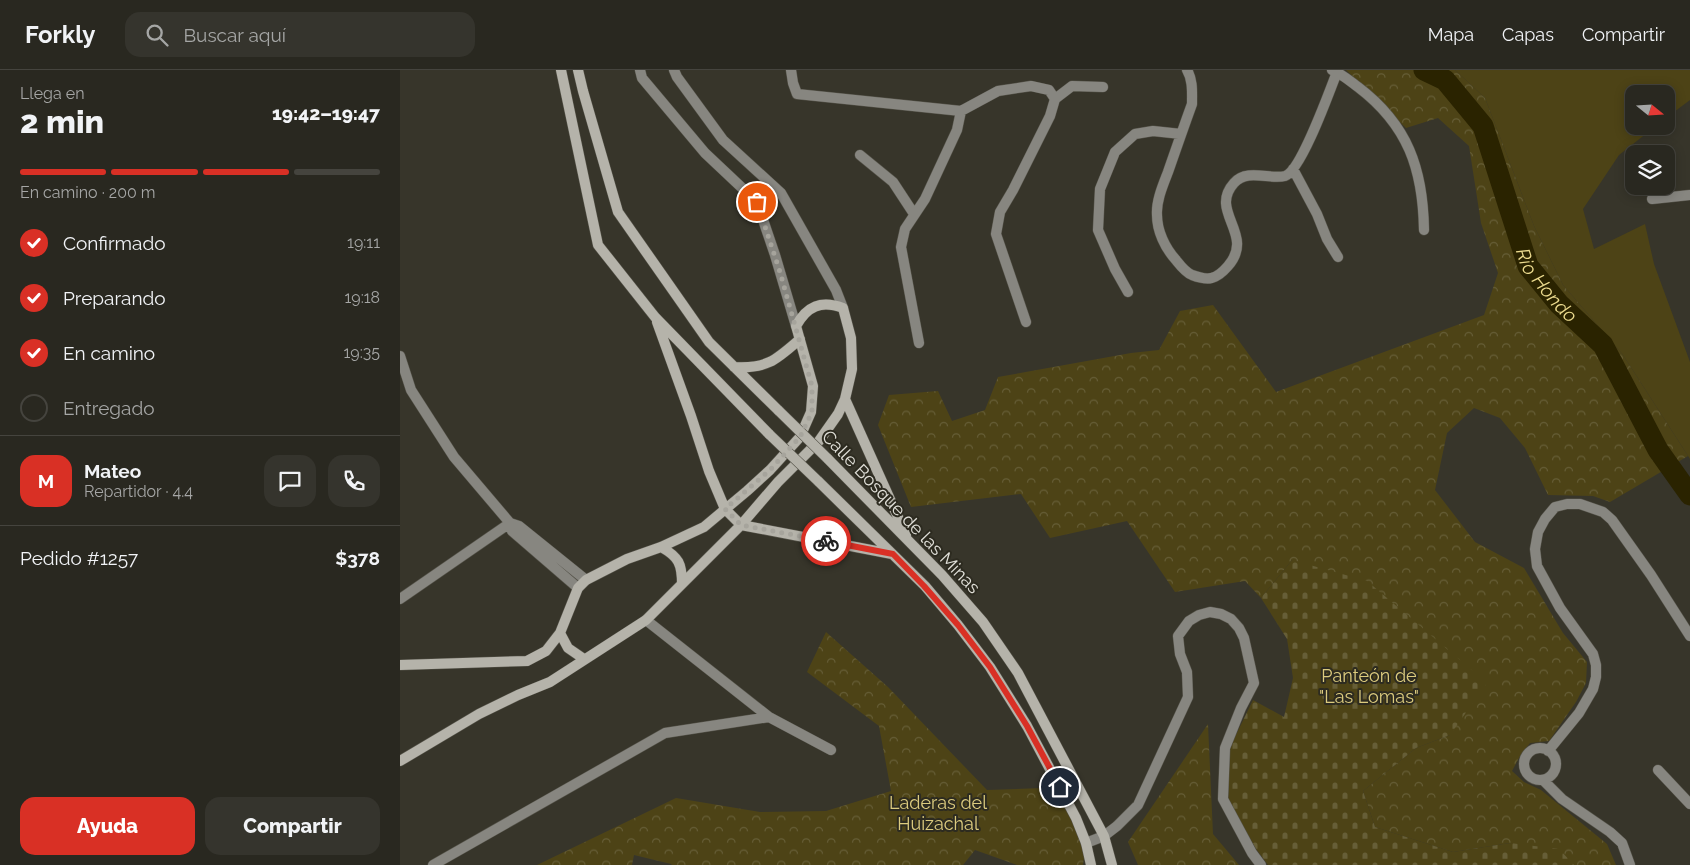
<!DOCTYPE html>
<html lang="es">
<meta charset="utf-8">
<style>
body{margin:0;font-family:Raleway,sans-serif;background:#35342d;color:#f1f3f6;height:100vh;display:flex;flex-direction:column;font-size:19px;white-space:nowrap}
*{box-sizing:border-box;margin:0}
p{font-size:16px;color:#a5a6a5}
.icon{flex:none;width:28px;height:28px;fill:none;stroke:currentColor;stroke-width:2;stroke-linecap:round;stroke-linejoin:round}
.map{position:relative;flex:1;overflow:hidden}
.drawer{display:flex;flex-direction:column;background:#292820;width:400px}
.drawer>*{flex:none}
.needle{width:32px;rotate:108deg}
.buttons{position:absolute;left:1225px;top:15px;display:grid;gap:10px}
.buttons a{display:grid;place-items:center;width:50px;height:50px;border-radius:10px;background:#292820;box-shadow:0 2px 12px #0003,0 0 0 1px #45443e;font-size:25px}
.pin{position:absolute;display:grid;place-items:center;width:42px;height:42px;color:#fff;margin:-21px;border:2px solid #fff;border-radius:50%;box-shadow:0 1px 5px #0007}
.courier{position:absolute;display:grid;place-items:center;width:50px;height:50px;margin:-25px;border:4px solid #d93025;border-radius:50%;background:#fff;color:#222;box-shadow:0 1px 6px #0007}
.overview em{font-style:normal;font-weight:800}
.overview div{display:flex;flex-direction:column-reverse}
.overview{display:flex;align-items:center;justify-content:space-between;height:85px;padding:0 20px}
h1{font-size:32px;font-weight:800;line-height:38px}
.bar{display:grid;grid-template-columns:repeat(4,1fr);gap:8px 5px;align-content:center;height:60px;padding:0 20px}
.bar i{height:6px;border-radius:4px;background:#45443e}
.bar .active{background:#d93025}
.bar p{grid-column:span 4}
.line{display:flex;align-items:center;gap:12px;padding:0 20px;border-top:1px solid #45443e}
.line div{flex:1}
.round{display:grid;place-items:center;flex:none;width:52px;height:52px;border-radius:15px;background:#35342d}
ol{padding:0 20px;list-style:none}
li{display:flex;align-items:center;gap:15px;height:55px}
li p{margin-inline-start:auto}
li .icon{padding:5px;border-radius:50%;background:#d93025;color:#fff;stroke-width:4}
li:last-child{color:#a5a6a5}
li i{width:28px;height:28px;border:2px solid #45443e;border-radius:50%}
.button{display:flex;gap:10px;margin-top:auto;padding:10px 20px}
.button a{flex:1;height:58px;border-radius:15px;background:#d93025;color:#fff;font-size:20px;font-weight:800;line-height:58px;text-align:center}
.button a+a{background:#35342d;color:#f1f3f6}
header{display:flex;align-items:center;gap:30px;box-sizing:border-box;height:70px;padding:0 25px;background:#292820;border-bottom:1px solid #45443e}
header strong{font-size:24px}
nav{display:flex;gap:28px;margin-inline-start:auto;font-size:18px}
.search{width:350px;height:45px;background:#35342d;display:flex;align-items:center;gap:12px;box-sizing:border-box;padding:0 18px;border-radius:15px;color:#a5a6a5;font-size:19px}
main{display:flex;flex:1;min-height:0}
.map>svg:first-child{display:block}
</style>
<header>
<strong>Forkly</strong>
<div class="search"><svg class="icon" aria-label="search" viewBox="0 0 24 24"><circle cx="10" cy="10" r="6"/><path d="M15 15l6 6"/></svg>Buscar aquí</div>
<nav><a>Mapa</a><a>Capas</a><a>Compartir</a></nav>
</header>
<main>
<section class="drawer">
<div class="overview"><div><h1>2 min</h1><p>Llega en</p></div><em>19:42–19:47</em></div>
<div class="bar"><i class="active"></i><i class="active"></i><i class="active"></i><i></i><p>En camino · 200 m</p></div>
<ol>
<li><svg class="icon" aria-label="check" viewBox="0 0 24 24"><path d="M5 12l5 5 9-10"/></svg>Confirmado<p>19:11</p></li>
<li><svg class="icon" aria-label="check" viewBox="0 0 24 24"><path d="M5 12l5 5 9-10"/></svg>Preparando<p>19:18</p></li>
<li><svg class="icon" aria-label="check" viewBox="0 0 24 24"><path d="M5 12l5 5 9-10"/></svg>En camino<p>19:35</p></li>
<li><i></i>Entregado</li>
</ol>
<div class="line" style="height:90px"><b class="round" style="background:#d93025;color:#fff">M</b><div><b>Mateo</b><p>Repartidor · 4.4</p></div><a class="round"><svg class="icon" aria-label="chat" viewBox="0 0 24 24"><path d="M4 5h16v11H9l-5 4z"/></svg></a><a class="round"><svg class="icon" aria-label="phone" viewBox="0 0 24 24"><path d="M5 4h4l2 5-3 2q2 4 5 5l2-3 5 2v4C11 20 4 13 5 4z"/></svg></a></div>
<div class="line" style="height:65px"><div>Pedido #1257</div><b>$378</b></div>
<div class="button"><a>Ayuda</a><a>Compartir</a></div>
</section>
<div class="map">
<svg width="1290" height="795" viewBox="0 0 1290 795">
<defs>
<pattern id="forest-crowns" width="20" height="18" patternUnits="userSpaceOnUse" patternTransform="scale(1.25)"><rect width="20" height="18" fill="#4d4316"/><path d="M2 6a3 3 0 1 1 6 0M12 15a3 3 0 1 1 6 0" fill="none" stroke="#665e37"/></pattern>
<pattern id="cemetery-stones" width="16" height="16" patternUnits="userSpaceOnUse" patternTransform="scale(1.25)"><rect width="16" height="16" fill="#4d4316"/><path d="M2 7V4a2 2 0 0 1 4 0v3zM10 15v-3a2 2 0 0 1 4 0v3z" fill="#665e37"/></pattern>
</defs>
<rect width="100%" height="100%" fill="#37352a"/>
<path fill="#4d4316" d="M1055 0H1290V30L1266 48V24H1234V56H1256L1219 85 1183 139 1194 179 1245 154 1254 194 1290 292V389L1223 285 1163 215 1134 156 1085 28Z"/>
<path fill="url(#forest-crowns)" d="M946 0H1055L1085 28 1134 156 1163 215 1223 285 1288 386 1210 432 1193 426 1148 425 1125 378 1100 348 1074 338 1047 363 1035 420 1075 472 1124 498 1163 563 1187 592 1186 613 1176 632 1149 671 1130 673 1120 686 1112 701 1124 712 1141 720 1207 774 1216 795H1170L1110 773 1053 782 975 757 963 721 1016 678 1050 665 892 490 861 528 845 511 775 522 727 451 650 468 621 424 511 437 478 355 489 325 538 321 552 351 585 340 598 307 731 283 759 280 780 241 813 235 876 322 1084 245 1098 203 1081 153 1069 76 1038 48 1006 58Z
M426 562 488 617 587 720 644 718 676 748 686 773 683 795H617L575 780 563 795H272L271 794 234 785 232 795H137L276 728 360 742 426 741 491 721 479 656 407 602Z
M808 654 813 764 839 795H738L728 772Z"/>
<path fill="url(#cemetery-stones)" d="M892 490 967 511 1087 613 1050 665 1016 678 963 721 975 757 1053 782 1110 773 1159 779 1174 795H868L856 779 828 729 830 677 853 630 884 647 893 608 887 569 861 528Z"/>
<g fill="none" stroke-linecap="round" stroke-linejoin="round">
<path stroke="#2a2300" stroke-width="21" id="s1" d="M1024 0 1045 10 1083 56 1128 196 1159 234 1203 275 1258 380 1290 425"/>
<g stroke="#56544a" stroke-width="11">
<path id="street" d="M240 0 242 8 305 83 357 132 375 185 396 256
M274 0 277 7 323 70 381 123 436 220 443 238
M391 0 393 13 397 24 561 41 598 21 631 16 649 20 655 29 650 46 613 120 600 142 596 164 626 252
M787 0C793 10 792 22 792 34 784 56 776 79 768 102 763 115 756 131 757 145 757 161 765 178 776 190 780 195 785 202 792 205 808 211 816 210 828 196 856 164 808 142 834 113 847 98 870 110 885 106 901 101 930 20 937 2
M932 0C942 4 950 11 958 17 1008 55 1023 99 1024 160
M655 29 672 16 703 17
M460 85 493 112 514 144
M893 99 917 144 927 169 938 187
M1252 129 1290 125
M728 222 715 199 698 160 700 119 715 82 735 64 753 61 781 64
M519 273 501 177 505 159 525 129 557 60 561 41
M0 286 11 320 54 387 110 453 112 461 178 518
M110 453 119 456 186 510
M0 529 110 453
M246 550 369 647 431 680
M1124 694a16 16 0 1 1 32 0a16 16 0 1 1-32 0Z
M1148 681 1179 643 1193 619 1196 607V595L1193 584 1160 538 1137 496 1135 479 1138 462 1145 449 1155 437 1167 434H1180L1203 442 1212 450 1251 505 1290 566
M1258 700 1290 734
M1143 710 1162 729 1210 762 1222 773 1230 795
M686 773 704 766 717 756 738 735 788 627 787 602 780 584 778 566 789 551 799 545 810 542 821 544 831 549 839 558 844 568 854 613 841 638 825 678 823 729 852 783 861 795
M33 795 265 663 369 647"/>
</g>
<g stroke="#56544a" stroke-width="11">
<path id="secondary" d="M161 0 198 175 255 247 370 365
M178 0 183 21 218 142 309 272 379 341
M257 252 291 346 309 401 325 439 341 455 492 484
M334 297C367 299 376 290 400 269
M445 329 506 465
M427 388 542 505 583 552 618 603 704 766 712 795
M418 411 525 516 558 555 590 597 627 656 676 748 686 773 691 795
M261 477C279 487 282 494 282 514
M160 563 168 578 184 589
M0 595 127 591 146 581 160 563 178 518 186 510 227 489 261 477 304 457 347 421 370 400 400 367 411 342 413 316 396 256C407 236 421 230 443 238L451 268 452 299 445 329 438 344 419 371 378 412 341 455 246 550 150 612 118 625 79 644 0 691"/>
</g>
<use href="#street" stroke="#878680" stroke-width="10"/>
<use href="#secondary" stroke="#b5b3aa" stroke-width="10"/>
<g stroke="#56544a" stroke-width="11" stroke-linecap="butt">
<path id="secondary-bridge" d="M379 341 427 388
M370 365 418 411"/>
</g>
<use href="#secondary-bridge" stroke="#b5b3aa" stroke-width="10"/>
</g>
<g fill="none" stroke-linecap="round" stroke-linejoin="round">
<path stroke="#a6a49c" stroke-width="5" stroke-dasharray="0 9" d="M357 132 380 202 412 316V342L400 367 370 400 325 439 341 455 426 471"/>
<path stroke="#d93025" stroke-width="6" d="M426 471 493 484 524 516 558 555 590 597 627 656 660 717"/>
</g>
<g text-anchor="middle" stroke-width="4" stroke-linejoin="round" paint-order="stroke">
<g font-size="18" fill="#e1e0d9" stroke="#2d2b20">
<text transform="translate(501 442) rotate(46)" y="6">Calle Bosque de las Minas</text>
</g>
<g font-size="18" fill="#dccb7e" stroke="#2d2b20">
<text x="969" y="612">Panteón de<tspan x="969" dy="21">"Las Lomas"</tspan></text>
<text x="538" y="739">Laderas del<tspan x="538" dy="21">Huizachal</tspan></text>
</g>
<g font-size="19" font-style="italic" fill="#ecdb8e" stroke="#2d2b20">
<text dy="7" stroke="none"><textPath href="#s1" startOffset="256">Rio Hondo</textPath></text>
</g>
</g>
</svg>
<div class="buttons">
<a><svg class="needle" viewBox="-14 -14 28 28"><path d="M0-13l5 13h-10z" fill="#e53935"/><path d="M0 13l5-13h-10z" fill="#a5a6a5"/></svg></a>
<a><svg class="icon" aria-label="layers" viewBox="0 0 24 24"><path d="M12 4l9 5-9 5-9-5zM3 14l9 5 9-5"/></svg></a>
</div>
<div class="pin" style="left:357px;top:132px;background:#ea580c"><svg class="icon" aria-label="bag" viewBox="0 0 24 24"><path d="M5 8h14l-1 12H6zM9 8a3 3 0 0 1 6 0"/></svg></div>
<div class="pin" style="left:660px;top:717px;background:#1f2937"><svg class="icon" aria-label="home" viewBox="0 0 24 24"><path d="M3 11l9-7 9 7M6 9v11h12V9"/></svg></div>
<div class="courier" style="left:426px;top:471px"><svg class="icon" aria-label="bike" viewBox="0 0 24 24"><circle cx="6" cy="16" r="4"/><circle cx="18" cy="16" r="4"/><path d="M6 16l4-8h5l3 8M10 8l3 8H6M13 5h3"/></svg></div>
</div>
</main>
